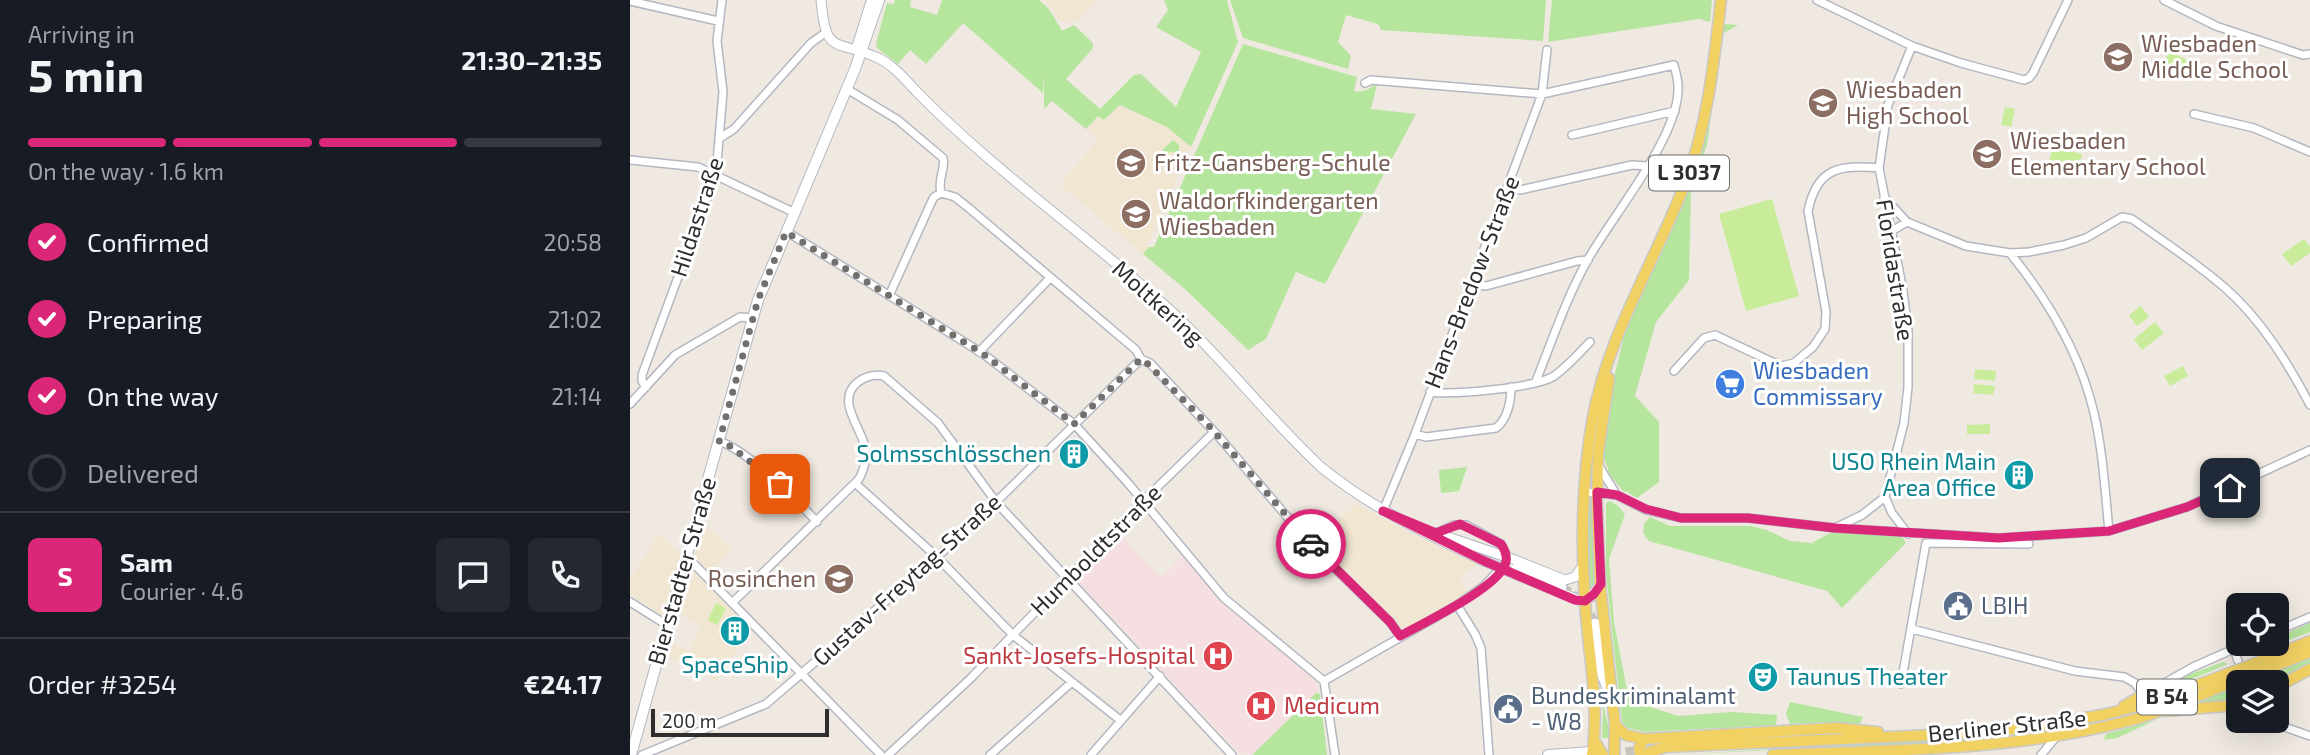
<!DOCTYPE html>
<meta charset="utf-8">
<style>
body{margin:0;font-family:"Exo 2",sans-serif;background:#242831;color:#f1f3f6;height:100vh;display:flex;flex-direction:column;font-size:26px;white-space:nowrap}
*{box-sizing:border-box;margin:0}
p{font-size:23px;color:#9ea1a6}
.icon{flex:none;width:38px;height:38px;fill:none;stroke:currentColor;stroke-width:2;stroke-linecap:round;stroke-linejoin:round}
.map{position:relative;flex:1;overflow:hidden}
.drawer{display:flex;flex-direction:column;background:#171b24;width:630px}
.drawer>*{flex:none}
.controls{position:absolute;left:1596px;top:593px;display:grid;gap:14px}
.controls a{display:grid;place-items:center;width:63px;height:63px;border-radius:10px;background:#171b24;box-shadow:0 7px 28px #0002;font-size:35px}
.scale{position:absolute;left:21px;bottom:18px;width:178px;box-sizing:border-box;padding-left:7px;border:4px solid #2e2e2e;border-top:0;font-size:19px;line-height:24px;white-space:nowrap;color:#2e2e2e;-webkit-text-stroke:5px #fff;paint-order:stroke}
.pin{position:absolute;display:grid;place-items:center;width:60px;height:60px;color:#fff;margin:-30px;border-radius:14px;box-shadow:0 4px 10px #0006}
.courier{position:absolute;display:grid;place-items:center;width:70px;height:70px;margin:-35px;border:5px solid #db2777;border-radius:50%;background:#fff;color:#222;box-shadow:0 2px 9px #0007}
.summary em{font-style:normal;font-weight:700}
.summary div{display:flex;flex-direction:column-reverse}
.summary{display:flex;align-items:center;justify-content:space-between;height:119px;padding:0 28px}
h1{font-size:46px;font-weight:700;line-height:52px}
.bar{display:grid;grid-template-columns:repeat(4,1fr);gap:10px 7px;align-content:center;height:84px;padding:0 28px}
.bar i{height:9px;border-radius:5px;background:#363941}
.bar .current{background:#db2777}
.bar p{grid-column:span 4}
.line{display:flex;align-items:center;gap:18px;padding:0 28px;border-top:2px solid #363941}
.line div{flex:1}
.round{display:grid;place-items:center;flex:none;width:74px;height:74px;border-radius:10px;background:#242831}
ol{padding:0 28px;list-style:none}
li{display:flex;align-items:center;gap:21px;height:77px}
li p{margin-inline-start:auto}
li .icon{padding:7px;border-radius:50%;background:#db2777;color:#fff;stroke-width:4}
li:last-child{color:#9ea1a6}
li i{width:38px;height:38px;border:4px solid #363941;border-radius:50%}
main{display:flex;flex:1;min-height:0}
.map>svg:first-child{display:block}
</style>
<main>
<section class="drawer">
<div class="summary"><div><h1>5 min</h1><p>Arriving in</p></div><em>21:30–21:35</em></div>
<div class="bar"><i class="current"></i><i class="current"></i><i class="current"></i><i></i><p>On the way · 1.6 km</p></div>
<ol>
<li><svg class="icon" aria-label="check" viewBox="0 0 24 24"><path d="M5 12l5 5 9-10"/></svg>Confirmed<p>20:58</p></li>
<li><svg class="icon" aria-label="check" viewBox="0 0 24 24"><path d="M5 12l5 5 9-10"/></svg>Preparing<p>21:02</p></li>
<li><svg class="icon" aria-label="check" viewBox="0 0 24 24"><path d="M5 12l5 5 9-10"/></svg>On the way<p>21:14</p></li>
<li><i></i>Delivered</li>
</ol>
<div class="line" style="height:126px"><b class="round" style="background:#db2777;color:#fff">S</b><div><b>Sam</b><p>Courier · 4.6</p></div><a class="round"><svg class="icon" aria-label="chat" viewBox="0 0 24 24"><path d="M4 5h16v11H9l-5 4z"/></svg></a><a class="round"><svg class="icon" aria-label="phone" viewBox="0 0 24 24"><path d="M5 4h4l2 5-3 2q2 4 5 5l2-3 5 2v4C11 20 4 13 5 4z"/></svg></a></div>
<div class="line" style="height:91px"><div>Order #3254</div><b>€24.17</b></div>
</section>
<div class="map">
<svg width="1680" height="755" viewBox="0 0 1680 755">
<rect width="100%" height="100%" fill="#efe9e1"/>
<path fill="#f0e6d1" d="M414 0H469L449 20 437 23 427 19 424 11Z
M489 105 537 127 561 147 517 245 519 247 513 254 430 185 468 139 456 129 468 115 475 120Z
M726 504 780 533 847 564 830 577 838 594 778 627H770L684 544Z
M73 522 102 551 79 573 63 557Z
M28 535 52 553 34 616 0 595V578Z
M60 569 121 628 86 681 61 667 34 656 38 642 59 650 71 627 47 612Z"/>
<path fill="#f5dfe0" d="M488 533 532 577 553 556 586 596 685 679 689 689 686 693 622 755 608 752 446 580V577Z"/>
<path fill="#b6e59e" d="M265 0H281L280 7 307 15 312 0H409L419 9 432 31 444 25 463 43V48L436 79 470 109 504 75 511 74 546 107 571 52 526 27 538 10 534 0H597L608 42 561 147 537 127 490 105 474 120 468 116 456 129 422 101 414 109V74L413 93 333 23 296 64 280 50 268 64 247 48 246 43 257 3 264 4Z
M600 0H916L913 41 751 30 748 24 716 15 708 42 721 56 718 69 613 38Z
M922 0H1082L1080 22 1069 19 918 42Z
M1093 24 1108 25 1092 34 1077 145 1061 189 1059 280 1026 322 1005 396 1029 422V482L1007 498 996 491 994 492 980 475 972 452 982 386 996 328 1067 164 1081 110Z
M613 44 727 77 724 91C735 93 740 89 748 81L741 109 786 114 695 284 666 272 636 339 618 350 555 289 513 254 519 247H524Z
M543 140 549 145V157L541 151 528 166 522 160Z
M837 467 829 491 811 493 809 470Z
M962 496 966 582 959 593V509Z
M980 501 987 505 995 514 979 559 984 623 998 695 1005 702 1048 716 1102 712 1147 715 1146 725 1015 732 998 728 992 722 976 573V503Z
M1020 517 1040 526H1120L1137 530 1160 541 1182 543 1202 532 1272 537 1276 543 1212 608 1197 591 1019 541 1013 533 1014 524Z
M1680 623V632L1618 656C1622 642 1635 644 1647 644V637Z
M1680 656V665L1647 682H1622L1632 676Z
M1593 662 1598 664 1516 698 1555 676Z
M967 677 981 738H972L973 712Z
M1599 677 1600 680 1497 716 1452 727 1376 739 1037 755 1376 736 1414 732 1496 714Z
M1608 687V702L1549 707Z
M686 693 690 694 697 755H622Z
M1160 702 1233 717 1230 724 1199 722 1160 724 1156 714Z
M1528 719 1487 738 1474 740 1476 734Z"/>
<path fill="#c9ec9a" d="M1540 51 1564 64 1557 76 1533 63Z
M1375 107 1385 109 1381 127 1371 125Z
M1423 147 1452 154 1447 177 1417 170Z
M1142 199 1169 296 1116 311 1089 214Z
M1674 239 1680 247V253L1661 266 1652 254Z
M1511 306 1519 317 1507 326 1499 315Z
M1525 322 1534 333 1512 350 1504 339Z
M1553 366 1558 376 1540 386 1534 376Z
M1345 369 1366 371 1365 381 1344 379Z
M1344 384 1365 386 1363 395 1343 393Z
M1360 424V434H1337V425Z
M86 603 96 608 87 625 78 620Z"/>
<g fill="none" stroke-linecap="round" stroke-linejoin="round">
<path stroke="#c8c4bd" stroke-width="9" stroke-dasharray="9 4.5" stroke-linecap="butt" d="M932 587 953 601 965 623"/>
<path stroke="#c8c4bd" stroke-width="10" stroke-dasharray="10 5" stroke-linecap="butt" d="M981 755 1017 749"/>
<g stroke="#b4b7c1" stroke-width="10">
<path id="minor" d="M1187 0 1282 46 1331 63 1394 80 1399 78 1403 73 1438 0
M1534 0 1586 26 1673 55 1680 54
M0 1 88 21
M735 83 741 80 912 94 1044 65C1046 73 1049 82 1048 91 1046 141 982 216 957 261 936 299 922 341 906 381
M217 89 268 120 313 158C316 169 307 179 311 193
M1564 114 1624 128 1680 152
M942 135 1045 111
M90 138 104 129 181 43 195 33
M0 160 68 167 165 213
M878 188 890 190 1002 165 1018 166
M311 193 325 197 340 209 506 350 511 359 520 363 589 437 683 547 760 622 770 636
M1254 197 1277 222
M157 232 352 353 444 424 498 483 594 598 694 681
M1260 232 1277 222 1336 246 1380 253 1399 252 1434 245 1456 238 1492 217 1502 219C1533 241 1565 262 1594 287 1631 319 1658 363 1680 405
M1380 253C1418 300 1450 353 1464 413 1473 452 1475 491 1479 531
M842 284 856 286 947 261 958 260
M259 296 301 203 304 197 311 193
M349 352 420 278
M1044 371 1074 338 1085 335 1151 366 1164 363 1183 347 1195 329 1196 312 1178 211C1187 167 1210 165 1249 168
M16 387 12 381V375L86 174 93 92 87 41 92 0
M800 392C822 395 906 388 924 376 937 367 949 353 960 342
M0 404 45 355 110 317 123 318
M785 434 796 437 866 428C878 419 881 400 881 387
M89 441C118 451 165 498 187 522
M969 466 986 494
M226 484 307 557 383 635 490 720
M955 492 987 495 1016 510 1051 518H1118L1205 528 1369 538 1479 531 1557 507 1680 450
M1255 497 1262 513 1278 534
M753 511 785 434 912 94 917 50
M1205 528 1232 515 1255 497 1274 423 1278 387V331L1273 291 1249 168 1258 105 1282 46
M56 560 64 564 251 755
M0 602 37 625
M102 603 229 479C235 468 237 459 235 447 231 427 205 400 228 382 236 376 244 374 254 376L308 423 366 502 602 755
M827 605 845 634 851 648 859 755
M1282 629 1445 671 1494 677 1505 683 1513 695 1563 667 1615 644
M1647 631 1680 617
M1604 649 1608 661
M694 681 827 605 854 586 875 564 876 554 871 544 836 525H824L806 533
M694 681 705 755
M1271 684 1296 543 1399 544
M1644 721 1652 726 1680 736
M12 755 136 704 307 557 366 502 511 359
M258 755 340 679 506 508 584 432
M360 755 442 682
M461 755 530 676
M1411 755 1426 737"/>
</g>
<g stroke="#b4b7c1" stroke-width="11">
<path id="tertiary" d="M191 0C196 55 203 39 246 57 261 63 275 79 286 91 364 171 457 235 540 310 594 359 638 418 691 467 741 508 797 534 854 561
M806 533 859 551
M885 560 935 580 945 577 953 566
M882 567 932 587
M880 572 951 601 961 597 970 584
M965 623 972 675 981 699"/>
</g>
<g stroke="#b4b7c1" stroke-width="12">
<path id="secondary" d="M227 48 241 3
M1 755 128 300 225 69 249 0
M918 755 962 752 966 755"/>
</g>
<g stroke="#c9c9c9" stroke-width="13">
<path id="primary" d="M979 378 968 454 967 505 970 584 985 725 984 755
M1626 663 1680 641
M1630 672 1680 652
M1647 687 1680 669
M1494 706 1513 695
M1536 711 1608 705
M985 725 996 735 1014 739 1206 728 1248 732
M964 740 973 755
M1019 752 1036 747 1345 733 1405 727 1477 714 1522 702 1594 675
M962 755C970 705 958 652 955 602 951 543 952 481 962 422 977 336 1025 262 1056 181 1078 123 1084 61 1091 0
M1010 755 1009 748 1014 739
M1143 755C1261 750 1383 751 1498 721 1532 712 1565 697 1598 684"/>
</g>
<use href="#minor" stroke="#fff" stroke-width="7"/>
<use href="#tertiary" stroke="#fff" stroke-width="9"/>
<use href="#secondary" stroke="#fff" stroke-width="10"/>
<use href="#primary" stroke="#f2d163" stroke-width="10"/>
<g stroke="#b4b7c1" stroke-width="11" stroke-linecap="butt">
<path id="tertiary-bridge" d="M859 551 885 560
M854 561 880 572"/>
</g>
<g stroke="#c9c9c9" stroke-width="13" stroke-linecap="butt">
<path id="primary-bridge" d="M1594 675 1626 663
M1598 684 1630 672"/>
</g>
<use href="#tertiary-bridge" stroke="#fff" stroke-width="9"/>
<use href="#primary-bridge" stroke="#f2d163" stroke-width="10"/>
</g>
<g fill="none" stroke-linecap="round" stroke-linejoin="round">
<path stroke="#726f6d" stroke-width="7" stroke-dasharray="0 12.6" d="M150 484 100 446 89 442 128 300 156 232 352 353 444 424 511 359 515 361 581 428 681 544"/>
<path stroke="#db2777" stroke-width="9" d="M681 544 760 622 770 636C795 622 865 589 875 565 878 558 875 550 871 544L830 524 806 533 753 511 854 561C884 574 915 587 945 600L955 601 964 594 971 584 967 492 987 495 1016 509 1051 518H1118L1205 528 1368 538 1479 531 1557 507 1600 488"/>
</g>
<defs>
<g id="school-disc" transform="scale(1.575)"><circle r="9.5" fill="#8d6e63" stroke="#fff"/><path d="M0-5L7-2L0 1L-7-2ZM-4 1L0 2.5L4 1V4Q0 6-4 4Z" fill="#fff"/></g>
<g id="supermarket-disc" transform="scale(1.575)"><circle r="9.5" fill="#3f7fe0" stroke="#fff"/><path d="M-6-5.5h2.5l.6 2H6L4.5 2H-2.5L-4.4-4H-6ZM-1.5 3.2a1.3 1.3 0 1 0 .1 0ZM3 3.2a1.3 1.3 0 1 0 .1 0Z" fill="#fff"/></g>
<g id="building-disc" transform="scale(1.575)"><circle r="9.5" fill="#0f9aa8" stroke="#fff"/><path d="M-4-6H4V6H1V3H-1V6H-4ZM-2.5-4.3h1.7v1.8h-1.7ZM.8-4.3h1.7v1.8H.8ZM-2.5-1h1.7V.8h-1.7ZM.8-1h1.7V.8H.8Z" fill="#fff"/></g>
<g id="civic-disc" transform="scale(1.575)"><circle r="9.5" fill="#5c6f8a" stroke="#fff"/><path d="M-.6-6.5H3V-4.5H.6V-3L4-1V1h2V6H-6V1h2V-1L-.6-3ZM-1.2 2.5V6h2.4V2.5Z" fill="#fff"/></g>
<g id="hospital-disc" transform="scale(1.575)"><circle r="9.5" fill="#e0444e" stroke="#fff"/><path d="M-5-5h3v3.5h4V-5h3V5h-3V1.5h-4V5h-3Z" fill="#fff"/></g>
<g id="theatre-disc" transform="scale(1.575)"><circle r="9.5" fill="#0f9aa8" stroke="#fff"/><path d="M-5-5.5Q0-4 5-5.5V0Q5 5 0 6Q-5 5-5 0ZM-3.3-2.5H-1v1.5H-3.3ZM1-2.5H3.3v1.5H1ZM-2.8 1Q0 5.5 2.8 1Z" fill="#fff"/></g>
</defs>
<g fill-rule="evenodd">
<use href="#school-disc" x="1488" y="57"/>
<use href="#school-disc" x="1193" y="103"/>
<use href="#school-disc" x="1357" y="154"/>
<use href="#school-disc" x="501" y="163"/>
<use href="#school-disc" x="506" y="214"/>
<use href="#supermarket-disc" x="1100" y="384"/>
<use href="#building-disc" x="444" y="454"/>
<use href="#building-disc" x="1389" y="475"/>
<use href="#school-disc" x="209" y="579"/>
<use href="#civic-disc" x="1328" y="606"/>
<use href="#building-disc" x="105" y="631"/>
<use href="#hospital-disc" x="588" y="656"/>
<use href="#theatre-disc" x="1133" y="677"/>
<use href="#hospital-disc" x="631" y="706"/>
<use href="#civic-disc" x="878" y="709"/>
</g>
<g text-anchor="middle" stroke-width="6" stroke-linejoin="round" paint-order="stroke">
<g fill="#fff" stroke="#6d6d6d" stroke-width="2">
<rect x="1019" y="155.5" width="80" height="35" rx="5"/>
<rect x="1507" y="679.5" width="60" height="35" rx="5"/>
</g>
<g font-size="21" font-weight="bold" fill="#2e2e2e">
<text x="1059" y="180">L 3037</text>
<text x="1537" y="704">B 54</text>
</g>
<g font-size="23" fill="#785e54" stroke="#fff" text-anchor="start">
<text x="1511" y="52">Wiesbaden<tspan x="1511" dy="26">Middle School</tspan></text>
<text x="1216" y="98">Wiesbaden<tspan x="1216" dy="26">High School</tspan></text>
<text x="1380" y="149">Wiesbaden<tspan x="1380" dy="26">Elementary School</tspan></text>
<text x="524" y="171">Fritz-Gansberg-Schule</text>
<text x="529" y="209">Waldorfkindergarten<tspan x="529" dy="26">Wiesbaden</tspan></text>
<text x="186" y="587" text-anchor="end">Rosinchen</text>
</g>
<g font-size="23" fill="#2e2e2e" stroke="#fff">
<text transform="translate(67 217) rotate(-72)" y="8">Hildastraße</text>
<text transform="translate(1265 270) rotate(81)" y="8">Floridastraße</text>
<text transform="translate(842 282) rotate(-69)" y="8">Hans-Bredow-Straße</text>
<text transform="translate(528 303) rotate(42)" y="8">Moltkering</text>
<text transform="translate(466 550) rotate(-45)" y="8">Humboldtstraße</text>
<text transform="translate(52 571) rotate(-74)" y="8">Bierstadter Straße</text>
<text transform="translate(277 580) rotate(-42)" y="8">Gustav-Freytag-Straße</text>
<text transform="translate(1377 726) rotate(-6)" y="8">Berliner Straße</text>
</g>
<g font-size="23" fill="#366cbe" stroke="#fff" text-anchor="start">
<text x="1123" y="379">Wiesbaden<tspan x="1123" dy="26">Commissary</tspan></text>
</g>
<g font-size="23" fill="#0d838f" stroke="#fff" text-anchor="end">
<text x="421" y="462">Solmsschlösschen</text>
<text x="1366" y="470">USO Rhein Main<tspan x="1366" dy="26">Area Office</tspan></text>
<text x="105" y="673" text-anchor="middle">SpaceShip</text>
<text x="1156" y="685" text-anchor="start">Taunus Theater</text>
</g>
<g font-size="23" fill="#4e5e75" stroke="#fff" text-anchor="start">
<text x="1351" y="614">LBIH</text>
<text x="901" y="704">Bundeskriminalamt<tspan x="901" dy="26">- W8</tspan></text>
</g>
<g font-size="23" fill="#be3a42" stroke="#fff" text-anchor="end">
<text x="565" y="664">Sankt-Josefs-Hospital</text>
<text x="654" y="714" text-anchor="start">Medicum</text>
</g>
</g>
</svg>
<div class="controls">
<a><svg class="icon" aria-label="locate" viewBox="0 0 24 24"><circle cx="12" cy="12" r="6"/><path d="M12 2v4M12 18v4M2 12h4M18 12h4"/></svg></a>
<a><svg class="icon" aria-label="layers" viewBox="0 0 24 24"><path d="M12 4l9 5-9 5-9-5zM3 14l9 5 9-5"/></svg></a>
</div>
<div class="scale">200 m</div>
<div class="pin" style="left:150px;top:484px;background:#ea580c"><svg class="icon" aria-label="bag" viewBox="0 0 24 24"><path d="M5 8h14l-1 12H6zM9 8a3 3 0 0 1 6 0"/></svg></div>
<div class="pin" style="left:1600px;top:488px;background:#1f2937"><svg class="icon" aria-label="home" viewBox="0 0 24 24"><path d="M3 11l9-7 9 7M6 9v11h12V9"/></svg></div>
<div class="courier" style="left:681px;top:544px"><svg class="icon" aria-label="car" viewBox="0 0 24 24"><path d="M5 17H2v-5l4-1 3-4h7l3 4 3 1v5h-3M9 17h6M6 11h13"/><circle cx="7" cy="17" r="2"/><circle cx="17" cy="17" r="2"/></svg></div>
</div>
</main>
